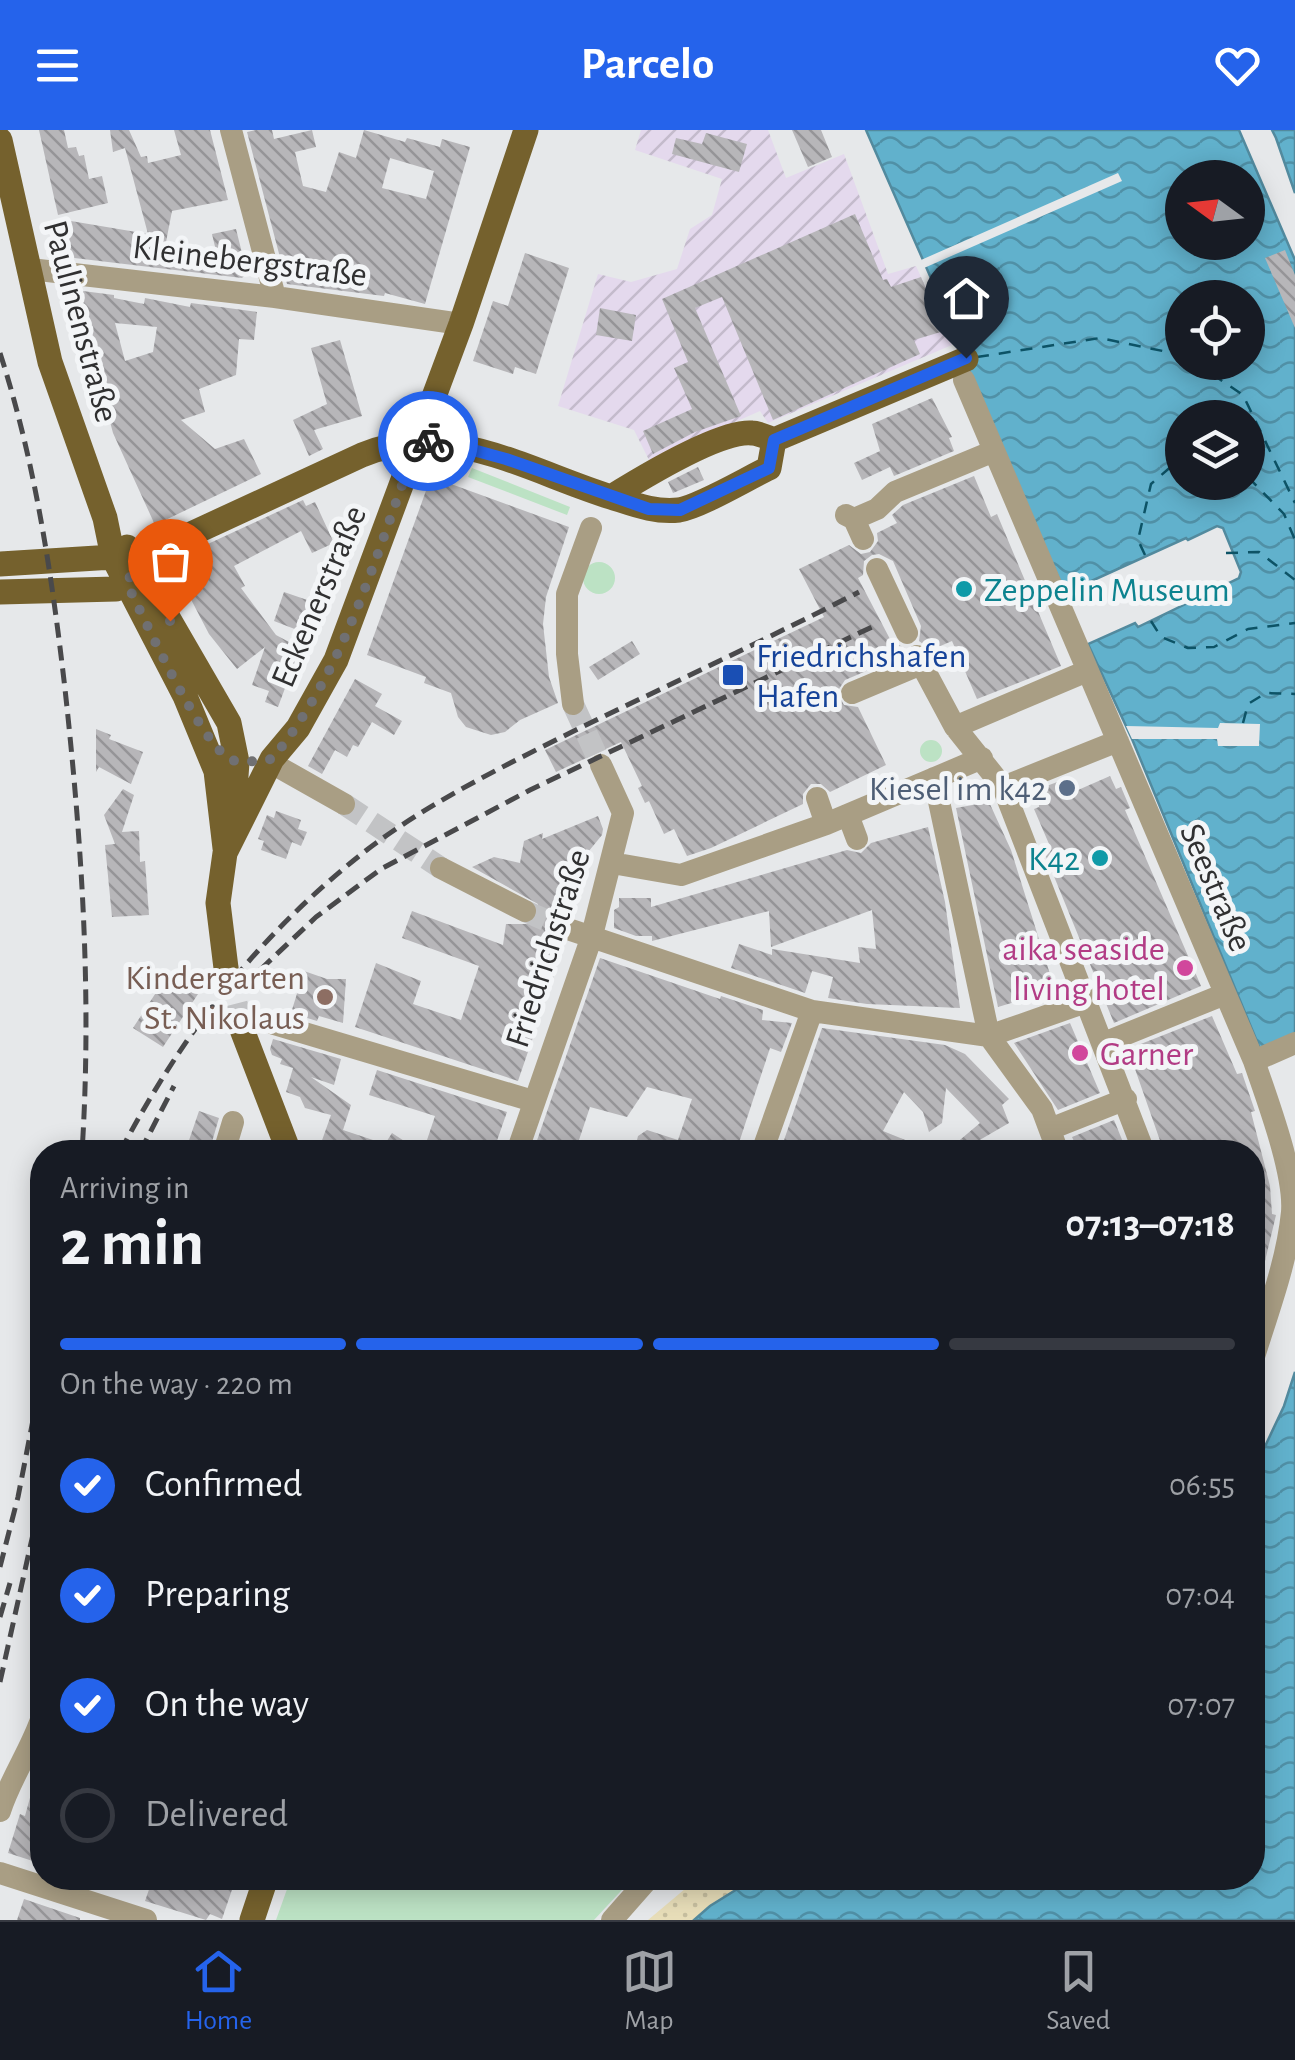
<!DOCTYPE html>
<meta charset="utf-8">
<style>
body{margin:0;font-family:"Alegreya Sans",sans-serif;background:#20242c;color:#f1f3f6;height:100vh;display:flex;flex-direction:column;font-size:38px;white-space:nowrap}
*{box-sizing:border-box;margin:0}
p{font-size:32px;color:#9ea1a6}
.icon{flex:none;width:55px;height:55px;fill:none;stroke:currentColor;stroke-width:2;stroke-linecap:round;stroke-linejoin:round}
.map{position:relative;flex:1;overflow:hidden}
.side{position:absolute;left:30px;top:1010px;width:1235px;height:750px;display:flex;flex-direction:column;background:#171b24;border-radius:40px;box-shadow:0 5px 25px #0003}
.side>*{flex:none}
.needle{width:65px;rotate:285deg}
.controls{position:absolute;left:1165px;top:30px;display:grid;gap:20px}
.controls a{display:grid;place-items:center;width:100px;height:100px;border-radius:50%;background:#171b24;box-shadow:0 5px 25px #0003;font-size:50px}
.pin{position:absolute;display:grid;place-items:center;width:85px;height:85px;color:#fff;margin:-102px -42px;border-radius:50% 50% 50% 0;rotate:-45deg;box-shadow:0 0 10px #0007}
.pin .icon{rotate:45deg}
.courier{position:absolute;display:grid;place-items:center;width:100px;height:100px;margin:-50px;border:8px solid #2563eb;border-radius:50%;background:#fff;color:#222;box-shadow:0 2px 12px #0007}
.summary em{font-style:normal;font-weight:700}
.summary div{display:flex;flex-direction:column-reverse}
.summary{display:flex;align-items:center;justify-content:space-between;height:170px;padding:0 30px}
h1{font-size:65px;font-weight:700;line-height:75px}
.bar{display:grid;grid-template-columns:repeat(4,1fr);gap:15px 10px;align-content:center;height:120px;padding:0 30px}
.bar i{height:12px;border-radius:8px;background:#363941}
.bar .selected{background:#2563eb}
.bar p{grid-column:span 4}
ol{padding:0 30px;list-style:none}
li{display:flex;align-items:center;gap:30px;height:110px}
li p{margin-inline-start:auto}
li .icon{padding:10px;border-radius:50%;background:#2563eb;color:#fff;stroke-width:4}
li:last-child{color:#9ea1a6}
li i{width:55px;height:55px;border:5px solid #363941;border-radius:50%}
header{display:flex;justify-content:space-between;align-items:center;height:130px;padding:0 30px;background:#2563eb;color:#fff;font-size:45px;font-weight:700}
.dock{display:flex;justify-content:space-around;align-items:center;height:140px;border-top:2px solid #363941;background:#171b24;font-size:28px;color:#9ea1a6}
.dock a{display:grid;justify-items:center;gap:5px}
.dock .selected{color:#2563eb}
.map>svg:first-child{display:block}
</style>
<header><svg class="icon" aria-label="menu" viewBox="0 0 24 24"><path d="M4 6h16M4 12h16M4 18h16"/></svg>Parcelo<svg class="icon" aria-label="heart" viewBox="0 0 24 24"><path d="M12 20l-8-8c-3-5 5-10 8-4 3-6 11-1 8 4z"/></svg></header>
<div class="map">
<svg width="1295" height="1790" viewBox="0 0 1295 1790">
<defs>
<pattern id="industrial-furrows" width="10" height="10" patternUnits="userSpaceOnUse" patternTransform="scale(2.5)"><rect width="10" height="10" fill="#e4d9ed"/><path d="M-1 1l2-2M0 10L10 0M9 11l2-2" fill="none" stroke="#c4bbcc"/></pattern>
<pattern id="sand-dots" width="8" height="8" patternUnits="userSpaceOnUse" patternTransform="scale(2.5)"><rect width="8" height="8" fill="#e8deb9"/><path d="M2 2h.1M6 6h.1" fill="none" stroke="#c7bfa0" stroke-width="1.8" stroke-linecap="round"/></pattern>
<pattern id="water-waves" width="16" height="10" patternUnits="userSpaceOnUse" patternTransform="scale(2.5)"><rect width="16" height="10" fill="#61b1cc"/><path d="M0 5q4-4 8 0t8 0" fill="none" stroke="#5090a6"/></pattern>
<pattern id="building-back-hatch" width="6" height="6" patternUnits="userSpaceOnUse" patternTransform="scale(2.5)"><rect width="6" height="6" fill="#b7b6b9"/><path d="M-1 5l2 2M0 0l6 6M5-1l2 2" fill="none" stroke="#959497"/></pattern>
</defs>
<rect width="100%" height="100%" fill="#e6e8ea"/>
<path fill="url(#industrial-furrows)" d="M641 0H768L786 48 844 24 888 144 916 136 952 215 768 293 760 281 649 330 634 300 558 276 598 144 631 152 677 139 690 99 712 85 722 49 635 20Z"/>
<path fill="#bce2c4" d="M472 338 570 377 567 385 468 347Z
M583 448a16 16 0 1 1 32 0a16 16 0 1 1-32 0Z
M920 621a11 11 0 1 1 22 0a11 11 0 1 1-22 0Z
M291 1748H633L594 1790H276Z"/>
<path fill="url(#sand-dots)" d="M698 1748H755L710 1776 694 1790H648Z"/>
<path fill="url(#water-waves)" stroke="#528a9e" stroke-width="2.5" fill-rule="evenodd" d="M866 0H1239L1295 130V911L1263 926 1132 609 1088 514 1135 493 1138 497 1239 448 1241 442 1223 398 1217 396 1188 410 1186 408 1065 463 972 252 966 228ZM1182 48H1248V112H1182ZM1182 168H1248V232H1182ZM1182 288H1248V352H1182Z
M1272 0H1295V63L1276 8Z
M1295 1242V1790H694L710 1776 755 1748H1252L1253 1342 1284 1276Z"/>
<path fill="#e6e8ea" d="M1118 43 1122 51 924 138 921 130Z
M1220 593 1260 594 1259 616H1218L1217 609H1132L1126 596 1218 598Z"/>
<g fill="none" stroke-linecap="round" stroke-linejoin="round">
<path stroke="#0d5366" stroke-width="2.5" stroke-dasharray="12 10" stroke-linecap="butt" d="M977 227 1100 208 1182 225
M1194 232 1243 265 1295 373
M1248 347 1284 384 1295 410
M1226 423 1259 422 1295 450
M1145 425 1138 410 1151 354 1182 327
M1151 491 1161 507 1188 518 1214 517 1248 499 1295 493
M1243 593 1248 574 1266 563 1295 564"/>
</g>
<path fill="url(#building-back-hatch)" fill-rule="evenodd" d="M39 0H64L68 18 76 17 79 26 84 25 89 49 102 46 108 73 58 85Z
M110 0H129L141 27 147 26 148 33 181 25 174 0H210L228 70 172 81 166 112 177 114 176 120 217 125 212 104 236 99 247 143 242 148 66 127 59 89 148 104 125 18 113 22Z
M256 0H272L274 9 312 0 316 17 295 22 303 56 326 62 339 22 356 28 364 0 405 12 407 8 440 17 442 9 470 17 425 174 385 163 384 166 287 154 247 2ZM390 28 434 41 426 69 382 58Z
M792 0H821L832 27 808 37Z
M706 3 747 14 739 42 672 24 676 8 702 14Z
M855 84 883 150 887 149 891 157 921 147 944 201 914 210 920 224 773 290 722 167 695 178 741 286 695 302 653 324 643 301 692 279 674 238 688 232 662 169Z
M1285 120 1295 145V198L1265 128Z
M525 123 569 138 536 244 515 237 513 244 473 231 493 171 508 176Z
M75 160 114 165V168L144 174 145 168 190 177 191 173 257 182 254 210 239 209 236 245 199 259 205 282 181 290 215 319 244 309 261 344 155 395 113 303ZM115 193 157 197 153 222 125 231Z
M600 178 636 185 632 211 596 205Z
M340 210 362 286 314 300 323 319 309 326 293 290 327 274 311 218Z
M932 268 952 307 949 308 954 321 894 346 890 337 862 350 854 333 880 321 872 294Z
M698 337 704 350 673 363 668 352Z
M432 344 452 350 451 354 569 397 546 467 543 494 549 547 558 573 520 590 505 602 491 605 466 597 458 587 451 563 424 553 426 547 367 525Z
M974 346 991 387 997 384 1061 536 977 569 952 511 931 520 919 511 921 496 893 431 879 424 872 425 864 431 863 445 858 448 891 511 905 518 902 526 845 550 837 562 844 575 858 577 886 635 830 662 821 654H811L803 664V674L711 718 687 726 674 699 664 704 649 671 645 673 638 658 642 656 621 612 556 642 545 620 824 487 799 439 849 415 861 424 870 422 878 411 877 403 897 393 892 385 903 375Z
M303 370 306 376 315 372 334 413 312 423 301 401 234 436 245 456 241 458 276 505 300 518 278 577 265 572 269 561 252 555 265 517 237 539 209 504 171 431Z
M284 462 316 473 305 503 274 491Z
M632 511 640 524 598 550 589 537Z
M355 549 382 564 375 576 402 591 394 605 372 592 358 617 353 615 347 627 335 620 322 644 308 636Z
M96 599 111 605 109 609 143 622 131 654 99 637 96 642Z
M1110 646 1116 659 1121 657 1130 678 1125 680 1201 856 1114 893 1042 717 1049 714 1034 679 1039 677 1038 659 1063 650 1073 653 1078 660Z
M123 659 134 665 122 702 139 701 140 732 145 731 149 785 112 787 105 715 115 714 104 685Z
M989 672 1011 720 1055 860 998 877 956 678Z
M276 681 301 690 298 699 307 702 301 716 292 712 286 729 261 720 264 711 258 709 267 685 274 688Z
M598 686 603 699 602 705 584 727 575 726 563 782 550 784 545 792V800L550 808H543L554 812 551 821 557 837 518 951 355 897 376 833 421 851 413 874 461 890 479 836 402 808 412 781 503 815 506 794H532L539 787 538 774 472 737 494 727 520 733 524 711 543 703 542 709Z
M928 697 945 772 960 878 867 874 828 868 833 847 812 841 805 863 731 838 739 814 772 825V819L860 833 858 817 876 819 872 780 771 817 769 781 652 811V806H636L614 798V780L619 777V768H651V777L847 720 861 723 871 713Z
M600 828 720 869 721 866 763 880 762 890 792 893 781 922 770 918 736 1022H634L638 1006 647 1000 678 1010 692 969 647 957 627 987 590 977 575 1022H533Z
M170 841 200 861 163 917 133 898Z
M304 841 327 849H346L343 893 319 886 317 891 291 883Z
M1212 886 1237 944 1242 943 1255 981 1251 982 1270 1056 1272 1084 1276 1085 1255 1173H1252V1022H1164L1128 919Z
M1070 893 1100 963 1058 980 1014 913Z
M822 898 945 915 965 924 1009 969 1002 975 1009 993 959 1022H950L948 1020 980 993 946 958 942 993 929 1002 923 982 904 962 883 1001 935 1022H780Z
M273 909 341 929 334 955 311 947 351 975 343 1000 385 1014 392 1003 421 1022H357L339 1016 337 1022 320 1016 331 985 305 978 300 967 286 962 293 938 280 934 282 929 272 925 270 919Z
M377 940 507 982 493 1022H423L435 986 369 965Z
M199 981 219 988 209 1022H185Z
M1114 990 1127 1022H1079L1072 1007Z
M31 1664 42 1667V1734L8 1723 20 1684 25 1686Z
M153 1748H236L222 1789 210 1784 206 1790 145 1771Z
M24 1769 80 1788V1790H17Z"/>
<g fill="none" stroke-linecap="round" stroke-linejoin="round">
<path stroke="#c2c3c5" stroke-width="22" stroke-dasharray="22 11" stroke-linecap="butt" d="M573 574 601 635
M344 674 441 738
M525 781 559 796"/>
<path stroke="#c2c3c5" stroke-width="25" stroke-dasharray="25 12" stroke-linecap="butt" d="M226 838 241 897"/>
<path stroke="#a99e84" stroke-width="22" d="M231 0 275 167
M30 139 275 167 461 194
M964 250 1254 931C1267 969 1295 1043 1292 1082 1287 1133 1267 1184 1252 1233
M846 385 854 389 863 409
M854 389 877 379 895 362 994 321
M877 439 907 503
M917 526 955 597 1003 657 1144 1022
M852 563 921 534
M573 574 567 524V464L591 398
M955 597 1087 541
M282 639 344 674
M934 648 989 906 1086 872
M1003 657 1118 611
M817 668 826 694
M848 685 857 709
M612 733 681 745 826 694 982 628
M441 738 525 781
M559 796 812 881 989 906 1042 979 1058 1022
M274 894 533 971
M1104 913 1225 864
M1254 931 1295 913
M1050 999 1126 969
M224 1022 233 992
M517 1022 591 809 623 683 601 635
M762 1022 812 881
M0 1681C11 1647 31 1620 42 1587
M0 1743 146 1790
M612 1790 649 1748"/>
<path stroke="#75612d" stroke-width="25" d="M0 10 50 232 105 388 113 427 185 566 216 641 225 718
M774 310 966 229
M127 417 229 593 237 632 233 688
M0 434 113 427 137 429 362 325C447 289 530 342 611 367 633 374 655 383 679 380 701 376 746 349 769 338L774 310C768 308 759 303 752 303 720 300 640 349 611 367
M0 462 116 459 127 454
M226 838 218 773 225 723 272 629 298 598 336 530 461 194 526 0
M241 897 289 1022
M252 1790 266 1748"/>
<path stroke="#49494b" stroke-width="5" stroke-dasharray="15 8" stroke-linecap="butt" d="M0 223C35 331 52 446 65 559 82 714 92 867 82 1022
M260 840 316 787 381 739 530 660 874 496
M120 1022C184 901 259 804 368 719 434 669 512 632 586 595 677 551 769 508 859 462
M140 1022 174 956
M0 1437 18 1367 42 1244
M0 1487 10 1453
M0 1552 42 1364"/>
</g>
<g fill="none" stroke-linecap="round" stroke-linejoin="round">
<path stroke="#707072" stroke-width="10" stroke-dasharray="0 18" d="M170 491 137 429 127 454C145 489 202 618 232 630 243 634 260 630 272 629 347 538 377 420 418 311H428"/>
<path stroke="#2563eb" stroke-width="12" d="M428 311 444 312 506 329 649 379 680 380 769 338 774 310 966 228"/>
</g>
<g fill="#0f9aa8" stroke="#f3f5f7" stroke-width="4">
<circle cx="964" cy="459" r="10"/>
<circle cx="1100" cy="728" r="10"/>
</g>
<rect fill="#1a4fb4" stroke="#f3f5f7" stroke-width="4" x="721" y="533" width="24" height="24" rx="5"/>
<circle fill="#5c6f8a" stroke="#f3f5f7" stroke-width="4" cx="1067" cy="658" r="10"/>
<g fill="#d1479c" stroke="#f3f5f7" stroke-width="4">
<circle cx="1185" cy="838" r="10"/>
<circle cx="1080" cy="923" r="10"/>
</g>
<circle fill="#8d6e63" stroke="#f3f5f7" stroke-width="4" cx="325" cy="867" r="10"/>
<g text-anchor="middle" stroke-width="10" stroke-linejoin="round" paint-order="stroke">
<g font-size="35" fill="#303031" stroke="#f3f5f7">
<text transform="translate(250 130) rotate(7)" y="12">Kleinebergstraße</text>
<text transform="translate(82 191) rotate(75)" y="12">Paulinenstraße</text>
<text transform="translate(318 466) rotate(-67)" y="12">Eckenerstraße</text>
<text transform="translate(1217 757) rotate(67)" y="12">Seestraße</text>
<text transform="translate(547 818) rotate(-72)" y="12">Friedrichstraße</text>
</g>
<g font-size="35" fill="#0d838f" stroke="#f3f5f7" text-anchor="start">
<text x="984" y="471">Zeppelin Museum</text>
<text x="1080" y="740" text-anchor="end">K42</text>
</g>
<g font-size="35" fill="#164399" stroke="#f3f5f7" text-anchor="start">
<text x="756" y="537">Friedrichshafen<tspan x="756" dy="40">Hafen</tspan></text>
</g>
<g font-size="35" fill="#4e5e75" stroke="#f3f5f7" text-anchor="end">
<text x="1047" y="670">Kiesel im k42</text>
</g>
<g font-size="35" fill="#b23c85" stroke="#f3f5f7" text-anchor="end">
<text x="1165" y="830">aika seaside<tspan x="1165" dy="40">living hotel</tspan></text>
<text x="1100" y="935" text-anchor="start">Garner</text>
</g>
<g font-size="35" fill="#785e54" stroke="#f3f5f7" text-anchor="end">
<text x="305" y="859">Kindergarten<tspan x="305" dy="40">St. Nikolaus</tspan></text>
</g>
</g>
</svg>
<div class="controls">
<a><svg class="needle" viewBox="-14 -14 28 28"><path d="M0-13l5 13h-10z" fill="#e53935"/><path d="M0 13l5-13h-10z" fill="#9ea1a6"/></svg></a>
<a><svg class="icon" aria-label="locate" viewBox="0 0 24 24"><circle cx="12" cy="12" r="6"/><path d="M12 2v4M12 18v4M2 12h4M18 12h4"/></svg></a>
<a><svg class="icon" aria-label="layers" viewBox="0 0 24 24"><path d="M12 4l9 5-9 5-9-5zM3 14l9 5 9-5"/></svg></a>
</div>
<div class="pin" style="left:170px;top:491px;background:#ea580c"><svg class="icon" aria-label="bag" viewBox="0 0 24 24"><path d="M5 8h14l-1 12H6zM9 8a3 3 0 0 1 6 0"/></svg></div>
<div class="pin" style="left:966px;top:228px;background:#1f2937"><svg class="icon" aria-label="home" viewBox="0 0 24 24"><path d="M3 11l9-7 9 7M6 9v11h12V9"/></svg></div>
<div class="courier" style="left:428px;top:311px"><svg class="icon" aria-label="bike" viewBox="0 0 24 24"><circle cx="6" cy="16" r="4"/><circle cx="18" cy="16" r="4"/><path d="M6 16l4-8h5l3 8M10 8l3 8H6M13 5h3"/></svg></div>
<section class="side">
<div class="summary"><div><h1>2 min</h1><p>Arriving in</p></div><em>07:13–07:18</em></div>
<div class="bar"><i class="selected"></i><i class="selected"></i><i class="selected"></i><i></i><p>On the way · 220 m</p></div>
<ol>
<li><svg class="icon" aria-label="check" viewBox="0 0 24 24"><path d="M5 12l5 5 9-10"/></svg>Confirmed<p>06:55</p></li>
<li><svg class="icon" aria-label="check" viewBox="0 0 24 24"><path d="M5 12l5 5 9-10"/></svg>Preparing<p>07:04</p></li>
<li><svg class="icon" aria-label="check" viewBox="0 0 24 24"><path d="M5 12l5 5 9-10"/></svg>On the way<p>07:07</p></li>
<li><i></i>Delivered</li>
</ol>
</section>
</div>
<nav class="dock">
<a class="selected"><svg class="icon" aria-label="home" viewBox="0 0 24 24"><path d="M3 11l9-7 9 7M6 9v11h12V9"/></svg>Home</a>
<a><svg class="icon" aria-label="map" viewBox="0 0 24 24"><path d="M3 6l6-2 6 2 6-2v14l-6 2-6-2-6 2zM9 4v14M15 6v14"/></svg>Map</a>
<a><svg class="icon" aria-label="saved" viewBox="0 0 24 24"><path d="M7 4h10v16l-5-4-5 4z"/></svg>Saved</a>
</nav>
